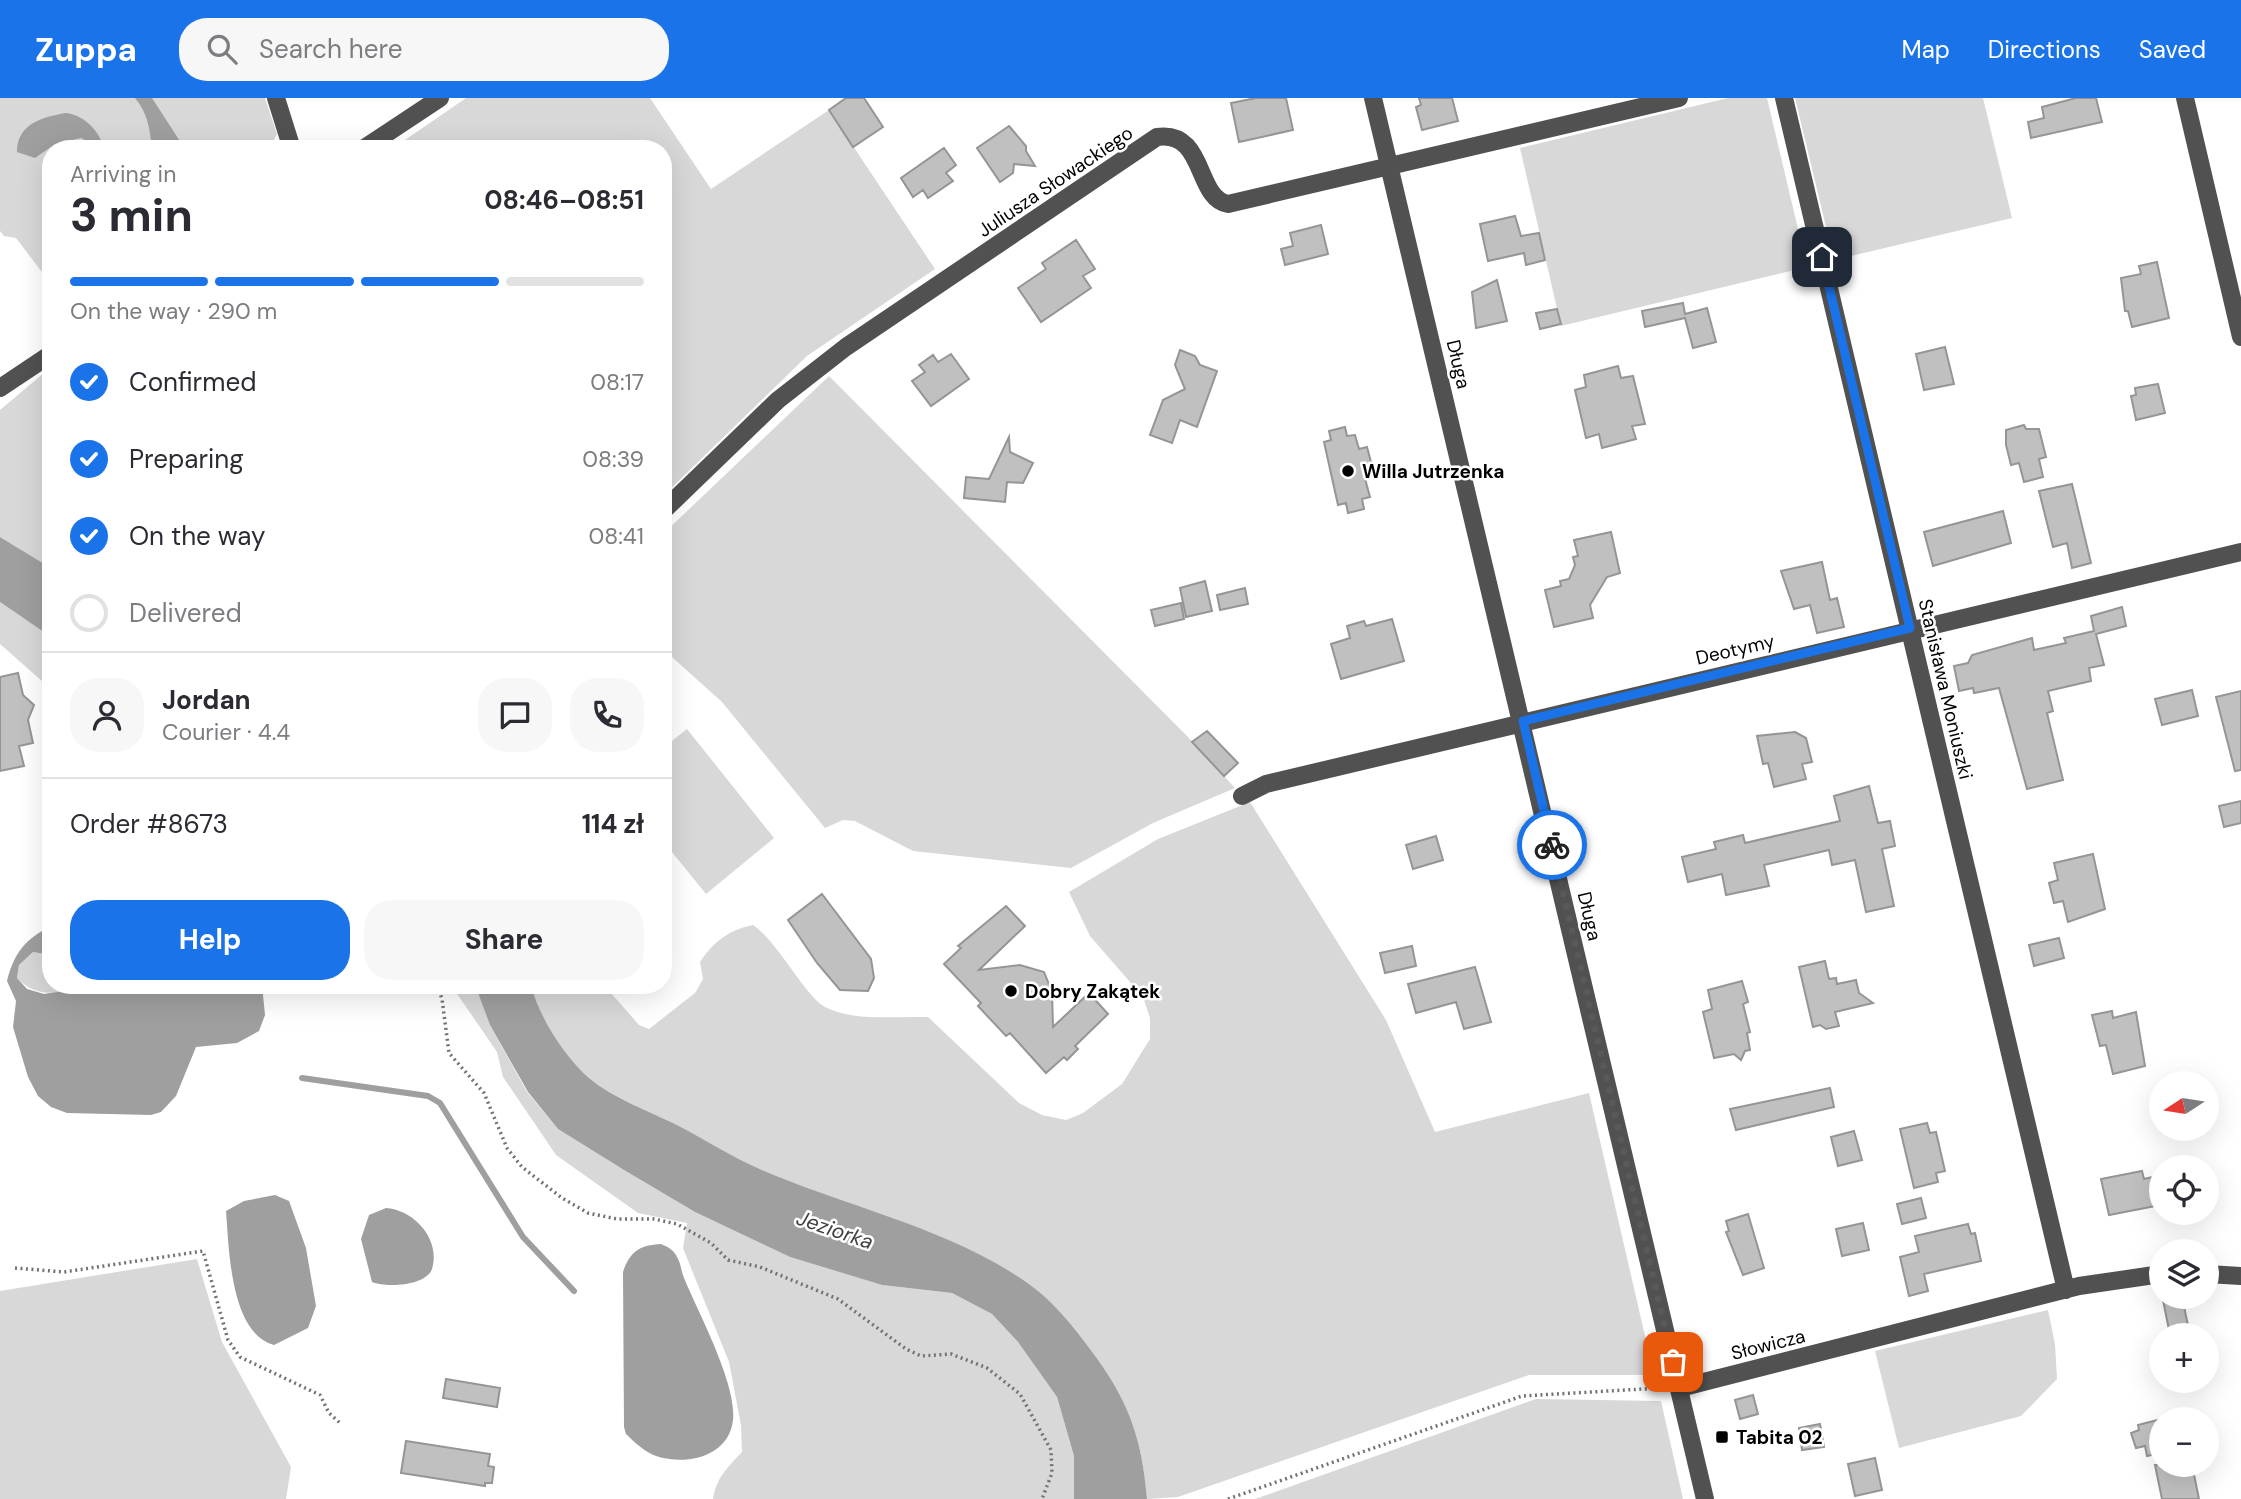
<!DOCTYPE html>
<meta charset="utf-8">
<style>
body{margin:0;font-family:"DM Sans",sans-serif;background:#f7f7f7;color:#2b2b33;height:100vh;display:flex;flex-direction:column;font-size:26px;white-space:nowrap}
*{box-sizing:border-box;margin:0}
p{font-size:23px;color:#7c7c81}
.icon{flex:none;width:38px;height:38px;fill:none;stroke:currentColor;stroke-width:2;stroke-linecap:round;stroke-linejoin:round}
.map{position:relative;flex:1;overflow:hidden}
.details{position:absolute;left:42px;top:42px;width:630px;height:854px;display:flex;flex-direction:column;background:#fff;border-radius:28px;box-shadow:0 7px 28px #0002}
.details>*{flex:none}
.needle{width:46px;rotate:258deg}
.buttons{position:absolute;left:2149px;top:973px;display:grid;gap:14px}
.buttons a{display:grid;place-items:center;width:70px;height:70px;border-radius:50%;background:#fff;box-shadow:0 7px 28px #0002;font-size:35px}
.pin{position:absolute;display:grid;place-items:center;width:60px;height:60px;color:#fff;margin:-30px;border-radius:14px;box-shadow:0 4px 10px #0006}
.courier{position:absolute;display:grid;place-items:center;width:70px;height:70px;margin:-35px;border:5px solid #1a73e8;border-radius:50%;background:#fff;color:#222;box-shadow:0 2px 9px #0007}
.headline em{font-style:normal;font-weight:700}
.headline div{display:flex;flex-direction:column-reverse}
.headline{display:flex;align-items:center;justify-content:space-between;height:119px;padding:0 28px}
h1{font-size:46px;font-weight:700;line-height:52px}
.bar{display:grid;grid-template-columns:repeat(4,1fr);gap:10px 7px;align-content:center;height:84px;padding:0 28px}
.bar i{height:9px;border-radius:5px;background:#e1e1e2}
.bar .current{background:#1a73e8}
.bar p{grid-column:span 4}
.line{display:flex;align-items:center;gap:18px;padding:0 28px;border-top:2px solid #e1e1e2}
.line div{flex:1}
.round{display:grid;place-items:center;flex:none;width:74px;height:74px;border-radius:28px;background:#f7f7f7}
ol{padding:0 28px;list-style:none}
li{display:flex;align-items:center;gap:21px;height:77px}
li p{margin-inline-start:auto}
li .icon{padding:7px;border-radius:50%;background:#1a73e8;color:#fff;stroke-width:4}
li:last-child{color:#7c7c81}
li i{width:38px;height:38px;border:4px solid #e1e1e2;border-radius:50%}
.primary-button{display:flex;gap:14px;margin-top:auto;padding:14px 28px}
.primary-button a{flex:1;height:80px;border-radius:28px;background:#1a73e8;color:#fff;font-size:28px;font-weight:700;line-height:80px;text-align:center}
.primary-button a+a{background:#f7f7f7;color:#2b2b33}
header{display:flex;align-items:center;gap:42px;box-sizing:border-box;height:98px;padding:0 35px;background:#1a73e8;color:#fff}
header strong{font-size:33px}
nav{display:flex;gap:38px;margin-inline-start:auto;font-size:24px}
.search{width:490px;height:63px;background:#f7f7f7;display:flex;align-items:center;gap:18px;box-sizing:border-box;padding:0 24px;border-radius:28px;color:#7c7c81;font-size:26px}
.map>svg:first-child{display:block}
</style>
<header>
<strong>Zuppa</strong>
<div class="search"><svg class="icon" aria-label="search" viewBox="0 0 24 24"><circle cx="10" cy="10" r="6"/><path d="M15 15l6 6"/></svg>Search here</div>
<nav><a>Map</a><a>Directions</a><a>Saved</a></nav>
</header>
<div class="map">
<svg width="2241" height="1401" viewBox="0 0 2241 1401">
<rect width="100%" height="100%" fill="#fff"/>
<path fill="#d8d8d8" d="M0 0H265L277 36 269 51H51V186L16 140 4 138 0 133Z
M466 0H650L711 91 829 12 935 171 807 258 663 398V51H392Z
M1728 0H1767L1807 169 1561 228 1520 50Z
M1795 0H1983L2012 120 1834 162Z
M51 269V470L0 439V312Z
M829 278 1187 638 1235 690 1153 725 1071 770 913 753 855 723 843 722 825 730 722 604 663 551V436Z
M0 504 51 539V591L0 546Z
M687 631 774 740 706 796 663 743V650Z
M1250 704 1386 922 1435 1034 1589 995 1654 1277H1529L1178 1399 1147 1401C1142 1339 1128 1301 1090 1251 1073 1228 1053 1203 1029 1186 951 1131 848 1109 762 1072 731 1059 703 1040 673 1025 646 1012 613 1000 589 980 565 959 539 919 531 887H604L639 927 649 931 695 895 703 881 700 864C713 844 730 831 753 827 779 845 804 897 825 909 855 924 896 918 928 919L1019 1005 1042 1017 1066 1022 1083 1015 1122 986 1150 941V920L1143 899 1090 838 1069 794 1158 741Z
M33 854 51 857V887H104C73 892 40 905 17 880L19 867Z
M451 887H475L490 927 527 994 558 1031 624 1072 695 1114 790 1159 882 1187 952 1195 992 1216 1018 1244 1057 1299 1074 1358V1401H713C716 1380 728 1369 742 1354L741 1327 729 1264 683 1150 687 1125 638 1115 556 1057 503 979 497 954Z
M197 1161 222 1244 291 1369 286 1401H0V1193Z
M2048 1212 2055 1246 2057 1281 2021 1318 1899 1350 1875 1253Z
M1536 1301 1661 1303 1683 1401H1255Z"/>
<path fill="#9f9f9f" d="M135 0H152L185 51H152C150 32 148 15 135 0Z
M66 15C84 17 100 33 104 51H88V44L81 40 55 46 35 60 17 54C17 26 42 19 66 15Z
M0 439 51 470V539L0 504Z
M51 828V857L33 854 19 867 17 880 27 891 44 896 104 887H262L265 917 259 933 237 945 196 949 176 998 161 1014 151 1017 67 1015 51 1009 38 998 28 979 13 929 16 903 7 883C14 855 25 841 51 828Z
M475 887H531C539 919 565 959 589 980 613 1000 646 1012 673 1025 703 1040 731 1059 762 1072 848 1109 952 1131 1029 1186 1053 1203 1073 1228 1090 1251 1128 1301 1142 1339 1147 1401H1074V1358L1057 1299 1018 1244 992 1216 952 1195 882 1187 790 1159 695 1114 624 1072 558 1031 528 994 490 927Z
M275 1097 289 1103 306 1150 316 1208 308 1230 274 1247C230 1235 229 1150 226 1113L244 1103Z
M386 1110C414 1112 441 1141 432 1171 426 1188 386 1190 372 1184L361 1141 369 1117Z
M661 1146C668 1149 674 1152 677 1159 681 1165 681 1173 684 1180 698 1214 737 1286 733 1322 729 1359 686 1368 656 1358 645 1354 634 1344 626 1336L624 1329 623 1174C630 1153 640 1147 661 1146Z"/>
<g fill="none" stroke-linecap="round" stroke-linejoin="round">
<path stroke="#9f9f9f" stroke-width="6" d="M302 980 428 998 440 1005 523 1139 574 1193"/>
</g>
<path fill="#c0c0c0" stroke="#959595" stroke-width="2" d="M846 0H864L883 29 853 49 829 12Z
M1256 0H1286L1293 32 1239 44 1231 5Z
M1419 0H1452L1458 23 1422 32 1416 9 1421 7Z
M2076 0H2096L2102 24 2031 40 2028 24 2044 20 2042 9Z
M1009 28 1026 48V53L1035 68 1014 66 1013 75 1000 84 977 50Z
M944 50 956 67 946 75 953 83 928 100 923 92 913 99 901 80Z
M1515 118 1521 138 1539 135 1545 162 1526 167 1524 155 1488 163 1480 126Z
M1321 127 1328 156 1285 167 1281 151 1293 148 1290 135Z
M1076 142 1095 171 1083 178 1091 190 1041 224 1018 190 1046 171 1042 165Z
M2157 164 2169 220 2132 229 2128 213H2125L2121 180 2141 176 2139 168Z
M1497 182 1507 223 1476 230 1472 194Z
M1683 205 1685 216 1707 210 1716 244 1693 250 1685 220 1645 229 1642 213Z
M1557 211 1561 226 1540 231 1536 215Z
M1945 249 1954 286 1924 292 1916 256Z
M1180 252 1195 258 1200 267 1217 273 1197 329 1180 322 1172 345 1150 337 1163 302 1185 291 1175 267Z
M951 256 969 281 931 308 912 283 925 274 919 267 933 257 938 264Z
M1618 268 1621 280 1633 278 1645 326 1632 328 1636 341 1602 350 1599 336 1586 340 1575 292 1586 289 1584 277Z
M2158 286 2165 315 2136 322 2131 298 2136 297 2135 290Z
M2024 327 2026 331H2039L2046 359 2039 361 2043 379 2024 384 2019 365 2011 367 2006 347V332Z
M1345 329 1347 338 1355 337 1359 351 1367 349 1372 368 1367 369 1368 376 1364 377 1370 399 1362 401 1364 411 1348 415 1346 405 1338 407 1324 344 1331 342 1329 333Z
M1009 339 1010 354 1033 365 1023 385 1007 384 1005 404 964 400 966 379 989 381Z
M2072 386 2091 465 2072 470 2067 445 2053 449 2039 393Z
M2003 413 2011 445 1933 468 1924 434Z
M1611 434 1620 475 1607 479 1590 507 1593 520 1554 529 1545 492 1561 488 1560 483 1569 481 1575 467 1573 459 1578 458 1574 442Z
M1822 464 1830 502 1837 500 1844 529 1817 535 1810 507 1794 511 1781 473Z
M1205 483 1212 513 1186 519 1180 490Z
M1245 490 1248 506 1220 512 1217 497Z
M1181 505 1184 521 1155 528 1151 512Z
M2122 509 2126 528 2096 536 2104 567 2089 570 2091 583 2048 593 2053 613 2047 615 2063 682 2027 691 1999 590 1974 595 1973 590 1959 593 1954 568 1968 565 1972 557 2032 540 2034 552 2066 545 2064 540 2094 533 2091 518Z
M1392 521 1404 563 1341 581 1331 546 1350 540 1347 528 1364 523 1366 528Z
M18 575 23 597 34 607 28 622 33 645 19 648 24 668 0 673V579Z
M2192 592 2198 618 2162 627 2155 601Z
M2241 593V672L2235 673 2216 599Z
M1207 633 1238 665 1224 678 1192 644Z
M1795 634 1806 640 1812 664 1802 666 1806 681 1774 689 1768 665 1763 666 1757 638Z
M1869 688 1878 725 1890 723 1895 748 1882 751 1894 808 1866 814 1855 762 1832 767 1829 752 1764 767 1769 788 1726 797 1722 776 1688 784 1682 759 1716 751 1714 744 1743 737 1745 745 1840 723 1834 698Z
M2241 703V725L2224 729 2219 708Z
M1436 738 1443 762 1413 771 1406 747Z
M2093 756 2105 811 2068 824 2063 803 2054 805 2049 785 2058 782 2054 765Z
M822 796 871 861 874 880 868 893 840 892 817 865 788 822Z
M1006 808 1025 828 979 872 1020 867 1044 874 1052 894 1053 929 1089 895 1108 916 1075 948 1078 951 1067 962 1064 959 1046 975 1010 935 1006 938 978 908 981 905 944 866 961 850 958 848Z
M2059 840 2064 860 2034 868 2029 847Z
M1412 848 1416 868 1385 875 1380 855Z
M1825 863 1829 881 1836 880 1837 886 1856 882 1859 895 1873 905 1835 914 1839 928 1826 931 1820 927 1813 929 1799 869Z
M1475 869 1491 924 1464 931 1456 904 1416 915 1408 886Z
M1742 883 1748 904 1743 906 1750 934 1747 935 1750 952 1745 953 1741 962 1734 956 1714 960 1703 914 1712 911 1708 892Z
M2112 913 2113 920 2136 914 2145 968 2113 976 2106 947 2100 948 2092 917Z
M1830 990 1834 1009 1736 1032 1730 1011Z
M1927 1025 1930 1035 1936 1034 1945 1073 1936 1075 1938 1084 1914 1090 1900 1031Z
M1854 1033 1862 1062 1838 1068 1831 1039Z
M2142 1073 2144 1081 2161 1077V1107L2109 1117 2101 1081Z
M1921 1100 1926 1120 1902 1126 1897 1106Z
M1748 1116 1764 1170 1743 1177 1726 1134 1729 1133 1726 1123Z
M1863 1125 1869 1152 1842 1158 1836 1131Z
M1968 1126 1971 1136 1975 1135 1981 1163 1924 1176 1928 1193 1909 1198 1900 1159 1919 1154 1915 1138Z
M2182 1199 2190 1237H2170L2163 1202Z
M446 1281 500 1290 497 1309 443 1300Z
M1753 1297 1758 1316 1740 1321 1735 1302Z
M2161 1321V1355L2147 1358 2145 1348 2136 1350 2131 1335 2139 1332 2138 1327Z
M1820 1326 1824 1349 1802 1352 1799 1330Z
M406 1343 490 1356 488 1368 494 1369 492 1385H485V1388L401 1375Z
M1875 1360 1882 1392 1855 1398 1848 1366Z
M2155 1367H2192L2199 1401H2162Z"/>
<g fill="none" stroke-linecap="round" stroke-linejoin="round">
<path stroke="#737373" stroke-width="3.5" stroke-dasharray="2 3.5" stroke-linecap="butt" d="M437 887 442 901 449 955 484 995 507 1050 522 1069 562 1100 588 1115 617 1121H654L677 1126 711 1145 728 1162 760 1169 838 1201 906 1251 921 1258 951 1256 987 1270 1020 1296 1051 1352 1052 1375 1042 1401
M15 1170 64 1174 203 1153 228 1242 240 1259 320 1297 329 1315 340 1325
M1228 1401 1522 1298 1660 1290"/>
<path stroke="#515151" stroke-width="18" d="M276 0 292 51
M1373 0 1705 1401
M1784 0 2066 1192
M2185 0 2241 239
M363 51 440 0
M0 290 51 256
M663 413 778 302 846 249 1157 39C1206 32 1195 100 1228 106L1679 0
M1242 698 1266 686 2241 454
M2207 1176 2241 1178
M1680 1290 2079 1188 2161 1176"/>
</g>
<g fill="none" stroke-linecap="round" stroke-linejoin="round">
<path stroke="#595959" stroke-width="7" stroke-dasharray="0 12.6" d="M1552 747 1673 1264"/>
<path stroke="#1a73e8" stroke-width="9" d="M1552 747 1523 623 1910 530 1822 159"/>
</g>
<g fill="#000" stroke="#fff" stroke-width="2.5">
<circle cx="1348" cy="373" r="7"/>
<circle cx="1011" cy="893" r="7"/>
<rect x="1715" y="1332" width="14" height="14" rx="3.5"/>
</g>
<g text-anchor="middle" stroke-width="5" stroke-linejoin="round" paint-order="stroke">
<g font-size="19" fill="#000" stroke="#fff">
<text transform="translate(1055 83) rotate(-34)" y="7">Juliusza Słowackiego</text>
<text transform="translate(1459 266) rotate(77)" y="7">Długa</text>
<text transform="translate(1735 551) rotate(-13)" y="7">Deotymy</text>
<text transform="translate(1946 591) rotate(77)" y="7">Stanisława Moniuszki</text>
<text transform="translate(1590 818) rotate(77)" y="7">Długa</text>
<text transform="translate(1768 1246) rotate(-14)" y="7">Słowicza</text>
</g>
<g font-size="19" font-weight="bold" fill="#000" stroke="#fff" text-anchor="start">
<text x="1362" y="380">Willa Jutrzenka</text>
<text x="1025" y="900">Dobry Zakątek</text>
<text x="1736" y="1346">Tabita 02</text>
</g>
<g font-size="21" font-style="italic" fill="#404040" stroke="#fff">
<text transform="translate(835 1132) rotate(19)" y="7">Jeziorka</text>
</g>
</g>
</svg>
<div class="buttons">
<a><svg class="needle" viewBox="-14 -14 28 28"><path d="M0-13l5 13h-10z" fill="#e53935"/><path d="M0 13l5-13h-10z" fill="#7c7c81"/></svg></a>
<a><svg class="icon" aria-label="locate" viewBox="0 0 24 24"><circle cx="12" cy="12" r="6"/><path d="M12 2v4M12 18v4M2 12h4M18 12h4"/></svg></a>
<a><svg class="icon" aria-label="layers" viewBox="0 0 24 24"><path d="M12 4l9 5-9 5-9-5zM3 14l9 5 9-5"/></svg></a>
<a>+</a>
<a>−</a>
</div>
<div class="pin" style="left:1673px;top:1264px;background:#ea580c"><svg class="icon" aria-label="bag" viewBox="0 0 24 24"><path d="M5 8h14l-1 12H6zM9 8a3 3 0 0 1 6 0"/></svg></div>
<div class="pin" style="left:1822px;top:159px;background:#1f2937"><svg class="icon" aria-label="home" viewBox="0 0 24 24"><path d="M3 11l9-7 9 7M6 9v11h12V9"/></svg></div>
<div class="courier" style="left:1552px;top:747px"><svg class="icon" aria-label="bike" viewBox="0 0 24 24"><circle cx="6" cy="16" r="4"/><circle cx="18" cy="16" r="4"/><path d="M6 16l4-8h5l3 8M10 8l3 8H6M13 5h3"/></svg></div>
<section class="details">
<div class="headline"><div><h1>3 min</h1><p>Arriving in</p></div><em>08:46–08:51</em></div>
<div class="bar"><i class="current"></i><i class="current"></i><i class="current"></i><i></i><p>On the way · 290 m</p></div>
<ol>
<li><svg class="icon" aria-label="check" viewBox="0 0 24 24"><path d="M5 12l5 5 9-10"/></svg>Confirmed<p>08:17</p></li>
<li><svg class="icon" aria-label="check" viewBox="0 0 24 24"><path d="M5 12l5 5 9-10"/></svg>Preparing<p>08:39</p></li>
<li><svg class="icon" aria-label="check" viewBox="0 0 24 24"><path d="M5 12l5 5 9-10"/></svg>On the way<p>08:41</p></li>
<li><i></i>Delivered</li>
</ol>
<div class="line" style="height:126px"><a class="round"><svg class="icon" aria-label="person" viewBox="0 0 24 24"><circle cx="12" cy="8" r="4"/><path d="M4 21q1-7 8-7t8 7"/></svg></a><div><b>Jordan</b><p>Courier · 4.4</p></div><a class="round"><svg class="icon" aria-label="chat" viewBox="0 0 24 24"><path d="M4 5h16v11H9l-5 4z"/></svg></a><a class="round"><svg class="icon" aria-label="phone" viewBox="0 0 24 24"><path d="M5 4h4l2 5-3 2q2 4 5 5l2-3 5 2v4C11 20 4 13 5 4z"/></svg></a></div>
<div class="line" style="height:91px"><div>Order #8673</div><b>114 zł</b></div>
<div class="primary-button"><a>Help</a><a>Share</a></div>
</section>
</div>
